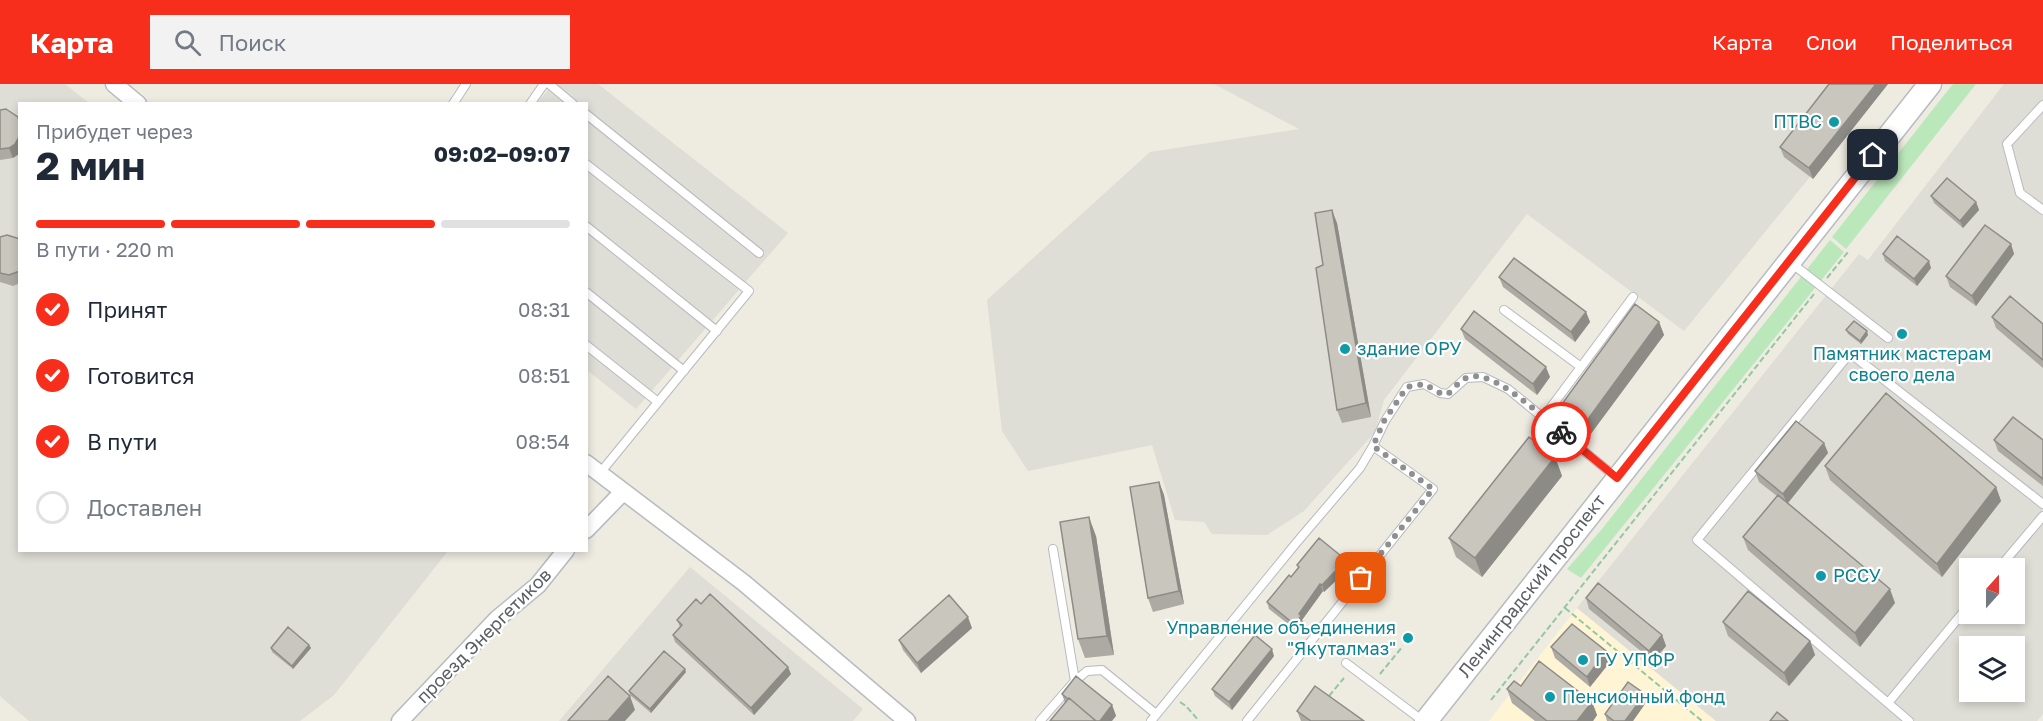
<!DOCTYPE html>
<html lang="ru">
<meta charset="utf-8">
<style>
body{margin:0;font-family:"Golos Text",sans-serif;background:#f2f2f3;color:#1f2937;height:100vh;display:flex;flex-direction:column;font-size:22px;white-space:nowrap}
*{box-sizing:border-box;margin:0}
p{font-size:20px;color:#747a83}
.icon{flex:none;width:33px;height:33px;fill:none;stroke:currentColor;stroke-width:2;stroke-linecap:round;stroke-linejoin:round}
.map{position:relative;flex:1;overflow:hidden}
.panel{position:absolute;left:18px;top:18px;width:570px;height:450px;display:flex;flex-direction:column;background:#fff;border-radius:0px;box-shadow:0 3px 9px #0003}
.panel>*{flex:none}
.needle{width:39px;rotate:21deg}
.tools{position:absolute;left:1959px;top:474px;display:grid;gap:12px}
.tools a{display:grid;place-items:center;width:66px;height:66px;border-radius:0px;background:#fff;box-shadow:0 3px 9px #0003;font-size:30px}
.pin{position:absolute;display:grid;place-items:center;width:51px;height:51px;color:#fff;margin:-26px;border-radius:12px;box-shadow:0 3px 9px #0006}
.courier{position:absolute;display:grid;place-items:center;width:60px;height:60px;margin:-30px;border:4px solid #f82e1d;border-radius:50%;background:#fff;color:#222;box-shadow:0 2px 8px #0007}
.summary em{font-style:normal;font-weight:700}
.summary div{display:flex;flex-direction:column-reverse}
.summary{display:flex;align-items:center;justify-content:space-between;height:102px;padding:0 18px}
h1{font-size:39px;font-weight:700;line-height:45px}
.bar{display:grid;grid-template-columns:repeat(4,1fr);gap:9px 6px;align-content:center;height:72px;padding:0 18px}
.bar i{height:8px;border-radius:4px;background:#e0e1e3}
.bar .current{background:#f82e1d}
.bar p{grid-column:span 4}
ol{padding:0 18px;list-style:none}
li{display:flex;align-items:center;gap:18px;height:66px}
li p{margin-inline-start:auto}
li .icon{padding:6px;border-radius:50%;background:#f82e1d;color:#fff;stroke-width:4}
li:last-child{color:#747a83}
li i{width:33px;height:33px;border:3px solid #e0e1e3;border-radius:50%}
header{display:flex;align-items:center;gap:36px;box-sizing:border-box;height:84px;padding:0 30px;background:#f82e1d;color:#fff}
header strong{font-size:28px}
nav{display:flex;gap:33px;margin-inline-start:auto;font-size:21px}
.search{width:420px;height:54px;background:#f2f2f3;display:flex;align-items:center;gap:15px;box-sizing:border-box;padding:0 21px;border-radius:0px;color:#747a83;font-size:22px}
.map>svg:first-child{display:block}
</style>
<header>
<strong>Карта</strong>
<div class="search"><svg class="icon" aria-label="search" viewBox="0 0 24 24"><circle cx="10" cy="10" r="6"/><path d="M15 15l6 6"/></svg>Поиск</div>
<nav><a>Карта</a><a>Слои</a><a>Поделиться</a></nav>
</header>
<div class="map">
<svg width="2043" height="637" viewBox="0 0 2043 637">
<rect width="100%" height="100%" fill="#eeebe1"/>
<path fill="#fff5d5" d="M1577 524 1716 637H1489Z"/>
<path fill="#deddd6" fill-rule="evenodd" d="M0 0H65L89 19 20 20V466L448 467 334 611 300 637H29L0 612Z
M553 0H598L788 149 636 325 587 286 586 20H536Z
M1214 0H1886L1684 247 1527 130 1384 316 1375 348 1304 427 1267 451 1212 450 1204 438 1175 436 1152 361 1028 387 1002 347 987 216 1150 68 1299 45Z
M2004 0H2043V630L2037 637H1716L1577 524 1859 170 1868 176ZM1970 484H2014V530H1970ZM1970 562H2014V608H1970Z
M690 483 863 625 853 637H559Z"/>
<path fill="#bbe8bb" d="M1953 0H1976L1846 165 1832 153Z
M1830 156 1844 168 1581 494 1567 485 1602 445Z"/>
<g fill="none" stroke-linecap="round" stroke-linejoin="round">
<g stroke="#b7babf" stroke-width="10">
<path id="lane" d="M549 0 573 20
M453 20 466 0
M530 20 544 0
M2043 21 2007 60 2020 109 2043 126
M586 30 759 169
M586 80 749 207 600 389
M586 142 717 247
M1790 178 1888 254
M586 208 684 287
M1504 226 1581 283 1543 334
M586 261 658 318
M1581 283 1633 213
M1053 465 1075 597
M1999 484 2043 432
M1346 579 1423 637
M1888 619 1970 520
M1040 637 1075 597 1087 587 1102 586 1156 630
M1151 637 1297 458 1360 384 1373 362 1385 337 1407 303 1424 300 1440 309 1448 310 1466 294 1483 293 1508 305 1617 394
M1247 637 1433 405 1373 362
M1909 637 1697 456 1850 269 2043 420"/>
</g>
<g stroke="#b7babf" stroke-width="19">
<path id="street" d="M114 0 138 20
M586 379 744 499 907 637
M586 446 623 408
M400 637 497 535 538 501 566 466"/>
</g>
<g stroke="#b7bbc1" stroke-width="25">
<path id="secondary" d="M1426 637 1930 0"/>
</g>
<path stroke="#92c7a1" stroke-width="2" stroke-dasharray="6 3" stroke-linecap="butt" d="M1827 194 1848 168
M1565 524 1702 637
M1380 590 1403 562
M1329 612 1344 594
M1491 616 1814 210
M1180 618 1186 622 1199 637"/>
<use href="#lane" stroke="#fff" stroke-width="8"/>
<use href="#street" stroke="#fff" stroke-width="16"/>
<use href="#secondary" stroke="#fff" stroke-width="22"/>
</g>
<path fill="#adaaa3" d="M1829 0H1888L1813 95 1784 73 1780 63Z
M0 26 19 70 13 74 0 76Z
M1931 112 1976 118 1979 126 1963 144 1934 119Z
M1337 139 1371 333 1342 339 1337 326 1323 181Z
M0 153 20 155V199L13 202 0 198Z
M2011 160 2014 170 1976 222 1950 203 1946 192Z
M1883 170 1931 184 1917 202 1885 177Z
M1499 193 1586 228 1590 238 1575 258 1503 203Z
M1992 233 2043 240V284L1996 244Z
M1659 238 1664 251 1587 355 1564 338 1559 324Z
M1461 245 1550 293 1537 311 1465 255Z
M1846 246 1868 251 1861 260 1848 250Z
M1994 356H2043V402L1998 367Z
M1824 359 1828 369 1788 419 1895 519 1860 563 1748 466 1743 453 1777 412 1759 398 1755 387Z
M1555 373 1562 392 1482 493 1456 473 1449 454Z
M1825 382 1996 403 2001 417 1942 493 1830 396Z
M1159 398 1164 411 1184 520 1153 528 1148 514Z
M1096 452 1114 571 1085 574 1078 555Z
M1346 476 1349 484 1324 508 1323 507 1302 536 1304 539 1297 547 1269 525 1267 518 1291 493 1298 484 1297 481Z
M1586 514 1662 551 1666 562 1653 577 1589 525Z
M677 536 791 590 754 631 675 558 673 551 680 543Z
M1723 538 1810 557 1815 571 1789 602 1728 552Z
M972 544 921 589 903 566 899 556Z
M309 561 311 564 293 585 272 568 271 564Z
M1551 563 1606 567 1610 578 1590 603 1555 574Z
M1274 572 1232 626 1215 612 1212 605Z
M686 588 651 629 630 611 629 607Z
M1521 602 1592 618 1597 631 1593 637H1535L1512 619 1507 605Z
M1062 610 1112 621 1116 632 1065 619Z
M1645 610 1647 617 1633 637H1607L1605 630Z
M1297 627 1364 637H1301Z"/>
<path fill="#8d8b85" d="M1876 0H1888L1813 95 1809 84Z
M20 51V69L13 74 9 64Z
M1976 118 1979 126 1963 144 1960 137Z
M1332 126 1337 139 1371 333 1366 319Z
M2011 160 2014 170 1976 222 1972 212Z
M1929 177 1931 184 1917 202 1914 195Z
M1586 228 1590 238 1575 258 1571 248Z
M1659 238 1664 251 1587 355 1583 342Z
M1867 247 1868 251 1861 260 1860 257Z
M1546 283 1550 293 1537 311 1533 300Z
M1824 359 1828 369 1787 420 1783 410Z
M1555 373 1562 392 1482 493 1475 474Z
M1159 398 1164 411 1184 520 1179 507Z
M1996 403 2001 417 1942 493 1937 480Z
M1089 433 1096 452 1114 571 1107 552Z
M1346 476 1349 484 1324 508 1322 501Z
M1320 500 1323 507 1302 536 1304 539 1297 547 1294 540 1299 530Z
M1890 505 1895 519 1860 563 1855 549Z
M968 533 972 544 921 589 917 579Z
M1662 551 1666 562 1653 577 1649 567Z
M1810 557 1815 571 1789 602 1784 589Z
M309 561 311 564 293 585 292 582Z
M1272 565 1274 572 1232 626 1229 618Z
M1606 567 1610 578 1590 603 1587 593Z
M788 583 791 590 754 631 751 624Z
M685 585 686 588 651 629 650 625Z
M1645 610 1647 617 1633 637H1625Z
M630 612 635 626 625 637H608Z
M1592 618 1597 631 1593 637H1577Z
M1112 621 1116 632 1112 637H1100Z"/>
<path fill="#c9c6be" stroke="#8d8b85" stroke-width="1.5" d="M1829 0H1876L1809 84 1780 63Z
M6 25 18 33 20 40V51L15 60 9 64 0 65V26Z
M1947 94 1976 118 1960 137 1931 112Z
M1332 126 1366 319 1337 326 1316 184 1323 181 1315 129Z
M1985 141 2011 160 1972 212 1946 192Z
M7 151 20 155V187L9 191 0 189V153Z
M1897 152 1929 177 1914 195 1883 170Z
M1514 174 1586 228 1571 248 1499 193Z
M2010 212 2043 240V276L1992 233Z
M1635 220 1659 238 1583 342 1559 324Z
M1474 227 1546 283 1533 300 1461 245Z
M1854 237 1867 247 1860 257 1846 246Z
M1886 309 1996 403 1937 480 1825 382Z
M2013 333 2043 356V395L1994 356Z
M1796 337 1824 359 1783 410 1755 387Z
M1529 353 1555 373 1475 474 1449 454Z
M1159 398 1179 507 1148 514 1130 403Z
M1778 411 1890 505 1855 549 1743 453Z
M1089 433 1107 552 1078 555 1060 438Z
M1319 454 1346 476 1322 501 1320 500 1299 530 1301 532 1294 540 1267 518 1289 491 1291 493 1299 483 1297 481Z
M1598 499 1662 551 1649 567 1586 514Z
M1748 507 1810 557 1784 589 1723 538Z
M710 510 788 583 751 624 673 551 682 541 677 536 696 515 701 520Z
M949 511 968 533 917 579 899 556Z
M1572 540 1606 567 1587 593 1551 563Z
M288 543 309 561 292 582 271 564Z
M1255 551 1272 565 1229 618 1212 605Z
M664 567 685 585 650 625 629 607Z
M1539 577 1592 618 1577 637H1547L1507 605 1514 597 1521 602Z
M608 592 630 612 608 637H568Z
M1076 592 1112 621 1100 637H1096L1069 614 1068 615 1062 610Z
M1628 598 1645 610 1625 637H1614L1605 630Z
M1315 602 1364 637H1311L1297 627Z
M1069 614 1096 637H1050Z
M1777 628 1788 637H1770Z"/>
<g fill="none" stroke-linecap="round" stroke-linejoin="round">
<path stroke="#8e8f8f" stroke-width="6" stroke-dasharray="0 10.8" d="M1361 494 1433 405 1373 362 1384 337 1407 303 1424 300 1440 309 1448 310C1453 305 1460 297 1466 294 1491 282 1542 333 1561 348"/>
<path stroke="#f82e1d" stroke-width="8" d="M1561 348 1617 394 1873 71"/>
</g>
<g fill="#0f9aa8" stroke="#fff" stroke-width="2">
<circle cx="1834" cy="38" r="6"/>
<circle cx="1902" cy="250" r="6"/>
<circle cx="1345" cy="265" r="6"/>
<circle cx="1821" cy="492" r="6"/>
<circle cx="1408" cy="554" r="6"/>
<circle cx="1583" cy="576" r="6"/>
<circle cx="1550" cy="613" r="6"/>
</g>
<g text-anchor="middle" stroke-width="4.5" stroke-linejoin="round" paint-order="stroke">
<g font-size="18" fill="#0d838f" stroke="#fff" text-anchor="start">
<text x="1822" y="44" text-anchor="end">ПТВС</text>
<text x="1357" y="271">здание ОРУ</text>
<text x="1902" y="276" text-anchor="middle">Памятник мастерам<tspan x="1902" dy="21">своего дела</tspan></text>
<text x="1833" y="498">РССУ</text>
<text x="1396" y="550" text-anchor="end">Управление объединения<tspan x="1396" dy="21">"Якуталмаз"</tspan></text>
<text x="1595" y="582">ГУ УПФР</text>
<text x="1562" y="619">Пенсионный фонд</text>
</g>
<g font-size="18" fill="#5a5e63" stroke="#fff">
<text transform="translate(1532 502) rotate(-52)" y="6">Ленинградский проспект</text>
<text transform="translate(484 552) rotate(-45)" y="6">проезд Энергетиков</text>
</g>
</g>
</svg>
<div class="tools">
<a><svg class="needle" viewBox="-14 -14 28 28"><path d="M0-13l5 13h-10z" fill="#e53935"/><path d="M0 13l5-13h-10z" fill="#747a83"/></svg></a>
<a><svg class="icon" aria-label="layers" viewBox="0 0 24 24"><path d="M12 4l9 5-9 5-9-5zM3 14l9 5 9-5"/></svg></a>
</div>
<div class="pin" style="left:1361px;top:494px;background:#ea580c"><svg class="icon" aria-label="bag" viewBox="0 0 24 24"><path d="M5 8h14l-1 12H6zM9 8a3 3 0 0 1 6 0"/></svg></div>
<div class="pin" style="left:1873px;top:71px;background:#1f2937"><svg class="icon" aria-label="home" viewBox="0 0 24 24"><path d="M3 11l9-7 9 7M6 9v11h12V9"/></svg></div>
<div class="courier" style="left:1561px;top:348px"><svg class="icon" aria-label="bike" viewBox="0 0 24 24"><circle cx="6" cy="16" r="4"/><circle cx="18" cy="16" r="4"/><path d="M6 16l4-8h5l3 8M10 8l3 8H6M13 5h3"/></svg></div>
<section class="panel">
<div class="summary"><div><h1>2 мин</h1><p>Прибудет через</p></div><em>09:02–09:07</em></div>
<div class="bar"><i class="current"></i><i class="current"></i><i class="current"></i><i></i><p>В пути · 220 m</p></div>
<ol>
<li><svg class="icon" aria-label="check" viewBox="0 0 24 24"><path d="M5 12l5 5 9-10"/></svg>Принят<p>08:31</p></li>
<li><svg class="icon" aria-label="check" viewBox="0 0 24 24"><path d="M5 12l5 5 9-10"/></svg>Готовится<p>08:51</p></li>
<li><svg class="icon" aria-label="check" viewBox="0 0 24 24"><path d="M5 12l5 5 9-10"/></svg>В пути<p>08:54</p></li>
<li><i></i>Доставлен</li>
</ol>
</section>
</div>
